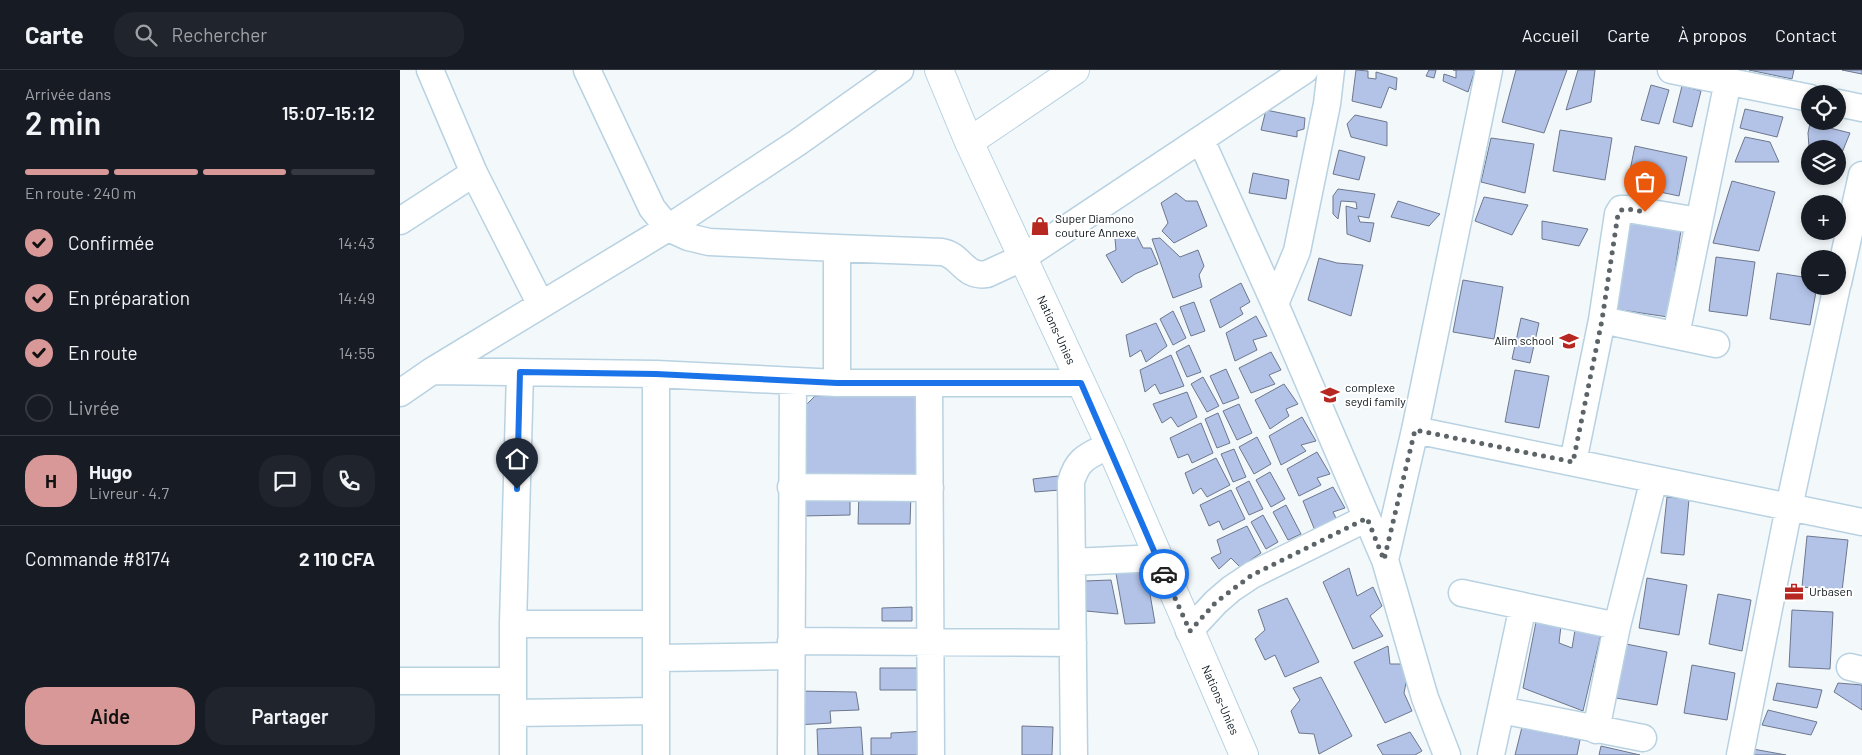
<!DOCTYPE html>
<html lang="fr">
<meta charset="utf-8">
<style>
body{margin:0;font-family:Barlow,sans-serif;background:#20242c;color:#f1f3f6;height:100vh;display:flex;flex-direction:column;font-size:19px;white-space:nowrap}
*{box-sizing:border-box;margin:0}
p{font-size:16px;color:#9ea1a6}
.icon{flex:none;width:28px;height:28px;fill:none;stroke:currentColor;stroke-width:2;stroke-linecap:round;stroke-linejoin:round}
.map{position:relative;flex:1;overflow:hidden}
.sheet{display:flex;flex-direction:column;background:#171b24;width:400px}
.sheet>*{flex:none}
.tools{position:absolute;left:1401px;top:15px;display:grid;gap:10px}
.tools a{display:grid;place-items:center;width:45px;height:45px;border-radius:50%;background:#171b24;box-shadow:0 2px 8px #0003;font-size:25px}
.pin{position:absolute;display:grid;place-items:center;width:42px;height:42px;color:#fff;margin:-51px -21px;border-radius:50% 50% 50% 0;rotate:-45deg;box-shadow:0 0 5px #0007}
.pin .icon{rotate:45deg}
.courier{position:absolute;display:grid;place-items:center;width:50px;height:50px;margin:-25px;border:4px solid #1a73e8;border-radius:50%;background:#fff;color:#222;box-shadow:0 1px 6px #0007}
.overview em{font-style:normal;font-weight:600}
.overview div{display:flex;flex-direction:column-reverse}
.overview{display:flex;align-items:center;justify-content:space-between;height:85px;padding:0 25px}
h1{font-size:32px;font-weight:600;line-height:38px}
.bar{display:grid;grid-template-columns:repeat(4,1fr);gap:8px 5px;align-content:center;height:60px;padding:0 25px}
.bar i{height:6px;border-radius:4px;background:#363941}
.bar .active{background:#d79897}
.bar p{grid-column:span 4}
.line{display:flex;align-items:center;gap:12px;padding:0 25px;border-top:1px solid #363941}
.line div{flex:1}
.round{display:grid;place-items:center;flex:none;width:52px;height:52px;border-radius:20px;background:#20242c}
ol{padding:0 25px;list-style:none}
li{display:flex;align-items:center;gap:15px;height:55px}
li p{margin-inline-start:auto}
li .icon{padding:5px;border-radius:50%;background:#d79897;color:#111;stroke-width:4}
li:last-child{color:#9ea1a6}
li i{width:28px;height:28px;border:2px solid #363941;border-radius:50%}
.primary-button{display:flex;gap:10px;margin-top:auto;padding:10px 25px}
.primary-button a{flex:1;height:58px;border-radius:20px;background:#d79897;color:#111;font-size:20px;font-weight:600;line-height:58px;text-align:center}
.primary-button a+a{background:#20242c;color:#f1f3f6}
header{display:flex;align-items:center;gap:30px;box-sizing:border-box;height:70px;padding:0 25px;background:#171b24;border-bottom:1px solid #363941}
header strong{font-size:24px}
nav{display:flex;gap:28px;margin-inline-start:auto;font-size:18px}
.search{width:350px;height:45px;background:#20242c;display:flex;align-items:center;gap:12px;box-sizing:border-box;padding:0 18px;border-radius:20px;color:#9ea1a6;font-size:19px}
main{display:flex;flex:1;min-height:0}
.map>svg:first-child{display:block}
</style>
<header>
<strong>Carte</strong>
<div class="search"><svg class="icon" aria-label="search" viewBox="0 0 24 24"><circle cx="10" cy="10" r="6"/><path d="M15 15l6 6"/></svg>Rechercher</div>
<nav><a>Accueil</a><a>Carte</a><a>À propos</a><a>Contact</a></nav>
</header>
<main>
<section class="sheet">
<div class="overview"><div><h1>2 min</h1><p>Arrivée dans</p></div><em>15:07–15:12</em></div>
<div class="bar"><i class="active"></i><i class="active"></i><i class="active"></i><i></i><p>En route · 240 m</p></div>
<ol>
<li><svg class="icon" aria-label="check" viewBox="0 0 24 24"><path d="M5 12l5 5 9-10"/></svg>Confirmée<p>14:43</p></li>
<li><svg class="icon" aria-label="check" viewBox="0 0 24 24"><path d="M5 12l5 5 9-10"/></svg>En préparation<p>14:49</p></li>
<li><svg class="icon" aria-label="check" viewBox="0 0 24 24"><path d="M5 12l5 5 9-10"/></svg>En route<p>14:55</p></li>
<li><i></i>Livrée</li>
</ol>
<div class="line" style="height:90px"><b class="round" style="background:#d79897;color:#111">H</b><div><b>Hugo</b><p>Livreur · 4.7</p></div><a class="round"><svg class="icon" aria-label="chat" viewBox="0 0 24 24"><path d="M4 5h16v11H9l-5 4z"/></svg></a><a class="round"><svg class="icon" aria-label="phone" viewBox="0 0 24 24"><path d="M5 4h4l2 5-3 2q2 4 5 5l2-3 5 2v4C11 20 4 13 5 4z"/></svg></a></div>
<div class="line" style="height:65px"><div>Commande #8174</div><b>2 110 CFA</b></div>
<div class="primary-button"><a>Aide</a><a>Partager</a></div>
</section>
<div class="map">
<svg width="1462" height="685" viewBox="0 0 1462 685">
<rect width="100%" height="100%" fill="#f3f8fb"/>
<path fill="#b3c3e8" stroke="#6d778d" d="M956 0 968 1V8L976 9V2L997 8 996 20 989 17 981 38 952 31Z
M1029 0H1036L1034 8 1026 6Z
M1053 0H1075L1068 22 1043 11 1044 4 1056 8V0Z
M1116 0H1167L1144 63 1102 52Z
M1178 0H1195L1191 32 1166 40Z
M1349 0H1394L1392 9Z
M1442 0H1462V4Z
M1251 15 1269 20 1259 54 1241 50Z
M1282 16 1301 21 1292 57 1273 52Z
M1345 39 1383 47 1377 67 1340 58Z
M866 40 905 48 904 59 897 61V67L861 60Z
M955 45 987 52V76L951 67 947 54Z
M1410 53 1450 63 1441 85 1438 84V79L1409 77 1408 63Z
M1160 60 1212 68 1205 110 1153 101Z
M1345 67 1370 72 1379 92H1335Z
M1091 68 1134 74 1125 123 1081 112Z
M1235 76 1287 87 1279 126 1227 115Z
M939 80 965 87 959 110 933 104Z
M853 103 889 110 886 129 849 123Z
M1332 111 1375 122 1359 181 1313 173Z
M938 119 975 124 969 148 958 146 960 152 974 153 970 172 947 164 946 136 957 139 956 132 941 131 938 149 933 144V126Z
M776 123 786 131H797L807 156 774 173 762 161 768 153 761 133Z
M1084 127 1128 135 1112 165 1075 151Z
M998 131 1040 144 1029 156 991 147Z
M1142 151 1188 159 1179 176 1142 169Z
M1221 151 1281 160 1268 247 1208 238Z
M734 160 743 178H751L758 194 735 204 722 213 706 185 716 180 715 169Z
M760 168 780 187 798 180 804 196 799 205 802 217 773 228 752 169Z
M1316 187 1355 192 1347 246 1309 241Z
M919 188 937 193 963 195 951 246 908 230Z
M1377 203 1410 208V216H1417L1410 255 1370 249Z
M1063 210 1103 217 1094 269 1053 262Z
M841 213 850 232 840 238 843 244 820 258 810 230Z
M794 232 805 261 791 266 780 237Z
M773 241 786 268 773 275 760 249Z
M856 246 867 266 853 270 857 280 835 291 826 263Z
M1121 248 1139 253 1130 293 1112 289Z
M756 253 767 276 746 292 741 280 730 287 726 265Z
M789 275 801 302 787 307 776 282Z
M871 282 881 300 869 305 875 314 851 323 839 298Z
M771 285 784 316 760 324 755 314 745 322 740 300Z
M826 299 839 328 823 334 810 306Z
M1115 300 1149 306 1139 358 1105 352Z
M803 307 819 336 807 342 791 314Z
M884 314 898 334 886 339 889 346 870 359 855 330Z
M787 322 797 347 778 357 771 347 762 353 753 334Z
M519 325V411H400L401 340 415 326Z
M839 334 852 363 837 370 823 341Z
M818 343 830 373 817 378 805 349Z
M902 347 916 371 901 375 906 381 881 395 869 366Z
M801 353 813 383 792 393 788 384 778 388 770 368Z
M857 367 871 394 854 404 839 377Z
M834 379 846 407 833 412 821 384Z
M917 382 930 404 917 408 921 415 899 426 887 399Z
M816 388 830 415 807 427 801 418 793 424 785 403Z
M870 402 885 429 871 437 856 410Z
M658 406 660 420 635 422 633 409Z
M849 411 863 439 849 445 836 418Z
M933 417 945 438 933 442 936 448 916 463 903 431Z
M831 420 845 449 823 460 819 451 809 456 800 435Z
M459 423 511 424 510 454H458Z
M450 427V445L402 446V428Z
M1267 427 1289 429 1284 485 1261 483Z
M886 435 901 464 888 470 873 442Z
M863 445 878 472 866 479 851 452Z
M847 456 861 483 840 497 831 488 819 499 811 488 821 483 817 470Z
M1407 466 1448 470 1442 521 1402 517Z
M715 498 746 501 755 553 725 554Z
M949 498 957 526 973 517 982 536 970 546 983 566 953 579 923 512Z
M1247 508 1287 515 1279 565 1239 558Z
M711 510 718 544 686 541 685 511Z
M1318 524 1351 530 1342 581 1309 574Z
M887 528 919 592 885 607 875 585 865 590 855 569 865 560 858 540Z
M512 537V551H482V538Z
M1392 540 1433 542 1430 599 1389 597Z
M1136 552 1161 556 1159 573 1172 578 1175 560 1201 564 1183 641 1123 618Z
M1226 574 1267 582 1257 635 1216 628Z
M988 576 990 594H1002L1007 608 1004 623 1012 641 985 653 954 592Z
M1292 595 1335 603 1327 650 1284 643Z
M480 598H521L522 620H480Z
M921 607 952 666 919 684 914 664 899 663 891 641 900 630 893 618Z
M1377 613 1422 620 1417 638 1373 630Z
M1438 613 1462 615V640L1434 622Z
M397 621 456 622 459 640 430 641 431 653 396 655Z
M1368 640 1417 652 1411 665 1362 655Z
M622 656 653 657 652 685H622Z
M461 657 463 685H418L417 659Z
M1122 657 1180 670 1177 685H1115Z
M527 661 528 685H471V668H491V663Z
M1010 662 1022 681 1015 685H983L977 675Z
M1201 676 1240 685H1199Z
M1353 679 1386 685H1351Z"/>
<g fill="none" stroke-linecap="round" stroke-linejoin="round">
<g stroke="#b8d2e2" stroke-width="29">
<path id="street" d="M30 0 74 103 141 235
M187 0 252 138 268 158 288 167 309 172 437 178 542 182C561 185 564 208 587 204L622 188 905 0
M1271 0 1410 28
M1438 33 1462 38
M801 70 875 234 985 490
M0 151 74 103
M1438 213 1462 105
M875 234 897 181 927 34 931 0
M1202 250 1316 274
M1276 265 1328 11
M32 301 256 304 437 313H681
M437 313V178
M529 313 531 685
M0 323 32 301 268 158 397 73 500 0
M1015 360 1462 452
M1173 392 1202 250 1218 144 1221 139H1227L1299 151
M391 417 530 418
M672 492 758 488
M1062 523 1217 556
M113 554H255
M789 561 816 532 831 519 852 505 967 448
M391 571 673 573
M256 588 391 586
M1450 597 1462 600
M0 611H113
M1101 640 1243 668
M113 643 256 641
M1196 660 1217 556 1254 409
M113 685V554L120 303
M256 685V304
M391 685 393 311
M674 685 671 412C678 387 689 386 710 375
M1047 685 1025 628 985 490 1015 360 1089 0
M1091 685 1123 536
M1340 685 1389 437 1437 216"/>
</g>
<g stroke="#b8d2e2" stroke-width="30">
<path id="secondary" d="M539 0 569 72 710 375 844 685
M569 72 675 0"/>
</g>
<use href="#street" stroke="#fff" stroke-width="26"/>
<use href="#secondary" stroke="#fff" stroke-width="28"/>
</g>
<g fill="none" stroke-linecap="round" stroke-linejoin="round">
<path stroke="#5c6468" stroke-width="5" stroke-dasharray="0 9" d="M764 504 790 561 816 532 852 505 967 448 984 490 1015 360 1173 392 1202 250 1218 144 1221 140 1227 139 1245 142"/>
<path stroke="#1a73e8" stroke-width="6" d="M117 419 120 302 256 304 437 313H681L764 504"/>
</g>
<defs>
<g id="shop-bare" transform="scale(1.5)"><path d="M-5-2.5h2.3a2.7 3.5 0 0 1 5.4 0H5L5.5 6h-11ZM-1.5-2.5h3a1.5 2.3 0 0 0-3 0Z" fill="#b72822" stroke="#fff" stroke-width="2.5" paint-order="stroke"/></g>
<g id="school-bare" transform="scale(1.5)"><path d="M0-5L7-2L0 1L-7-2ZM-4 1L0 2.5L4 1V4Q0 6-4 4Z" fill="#b72822" stroke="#fff" stroke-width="2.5" paint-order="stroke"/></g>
<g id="office-bare" transform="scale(1.5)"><path d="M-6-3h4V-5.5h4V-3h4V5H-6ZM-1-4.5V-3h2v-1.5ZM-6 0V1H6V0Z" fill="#b72822" stroke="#fff" stroke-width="2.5" paint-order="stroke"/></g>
</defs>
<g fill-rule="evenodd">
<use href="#shop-bare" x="640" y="156"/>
<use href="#school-bare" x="1169" y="271"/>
<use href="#school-bare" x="930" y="325"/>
<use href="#office-bare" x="1394" y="522"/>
</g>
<g text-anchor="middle" stroke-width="4" stroke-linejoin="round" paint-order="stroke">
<g font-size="12" fill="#0a1419" stroke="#fff" text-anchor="start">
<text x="655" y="153">Super Diamono<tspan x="655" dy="14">couture Annexe</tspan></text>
<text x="1154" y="275" text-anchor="end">Alim school</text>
<text x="945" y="322">complexe<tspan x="945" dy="14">seydi family</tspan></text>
<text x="1409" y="526">Urbasen</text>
</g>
<g font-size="12" fill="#0a1419" stroke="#fff">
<text transform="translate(656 260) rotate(65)" y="4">Nations-Unies</text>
<text transform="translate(820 630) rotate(66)" y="4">Nations-Unies</text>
</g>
</g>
</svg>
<div class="tools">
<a><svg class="icon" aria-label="locate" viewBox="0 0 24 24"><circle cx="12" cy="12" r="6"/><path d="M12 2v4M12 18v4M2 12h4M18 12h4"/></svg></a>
<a><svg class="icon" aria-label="layers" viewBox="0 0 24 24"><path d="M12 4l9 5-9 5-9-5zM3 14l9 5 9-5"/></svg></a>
<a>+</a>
<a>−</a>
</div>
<div class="pin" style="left:1245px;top:142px;background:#ea580c"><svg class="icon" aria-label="bag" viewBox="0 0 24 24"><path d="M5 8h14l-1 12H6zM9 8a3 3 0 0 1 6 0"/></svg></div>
<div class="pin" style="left:117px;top:419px;background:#1f2937"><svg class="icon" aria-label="home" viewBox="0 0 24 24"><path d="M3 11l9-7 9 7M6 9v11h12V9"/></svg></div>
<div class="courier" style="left:764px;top:504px"><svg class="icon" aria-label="car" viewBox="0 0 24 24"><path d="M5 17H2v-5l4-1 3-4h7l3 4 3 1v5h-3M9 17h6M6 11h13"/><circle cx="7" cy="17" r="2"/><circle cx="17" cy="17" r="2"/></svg></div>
</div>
</main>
